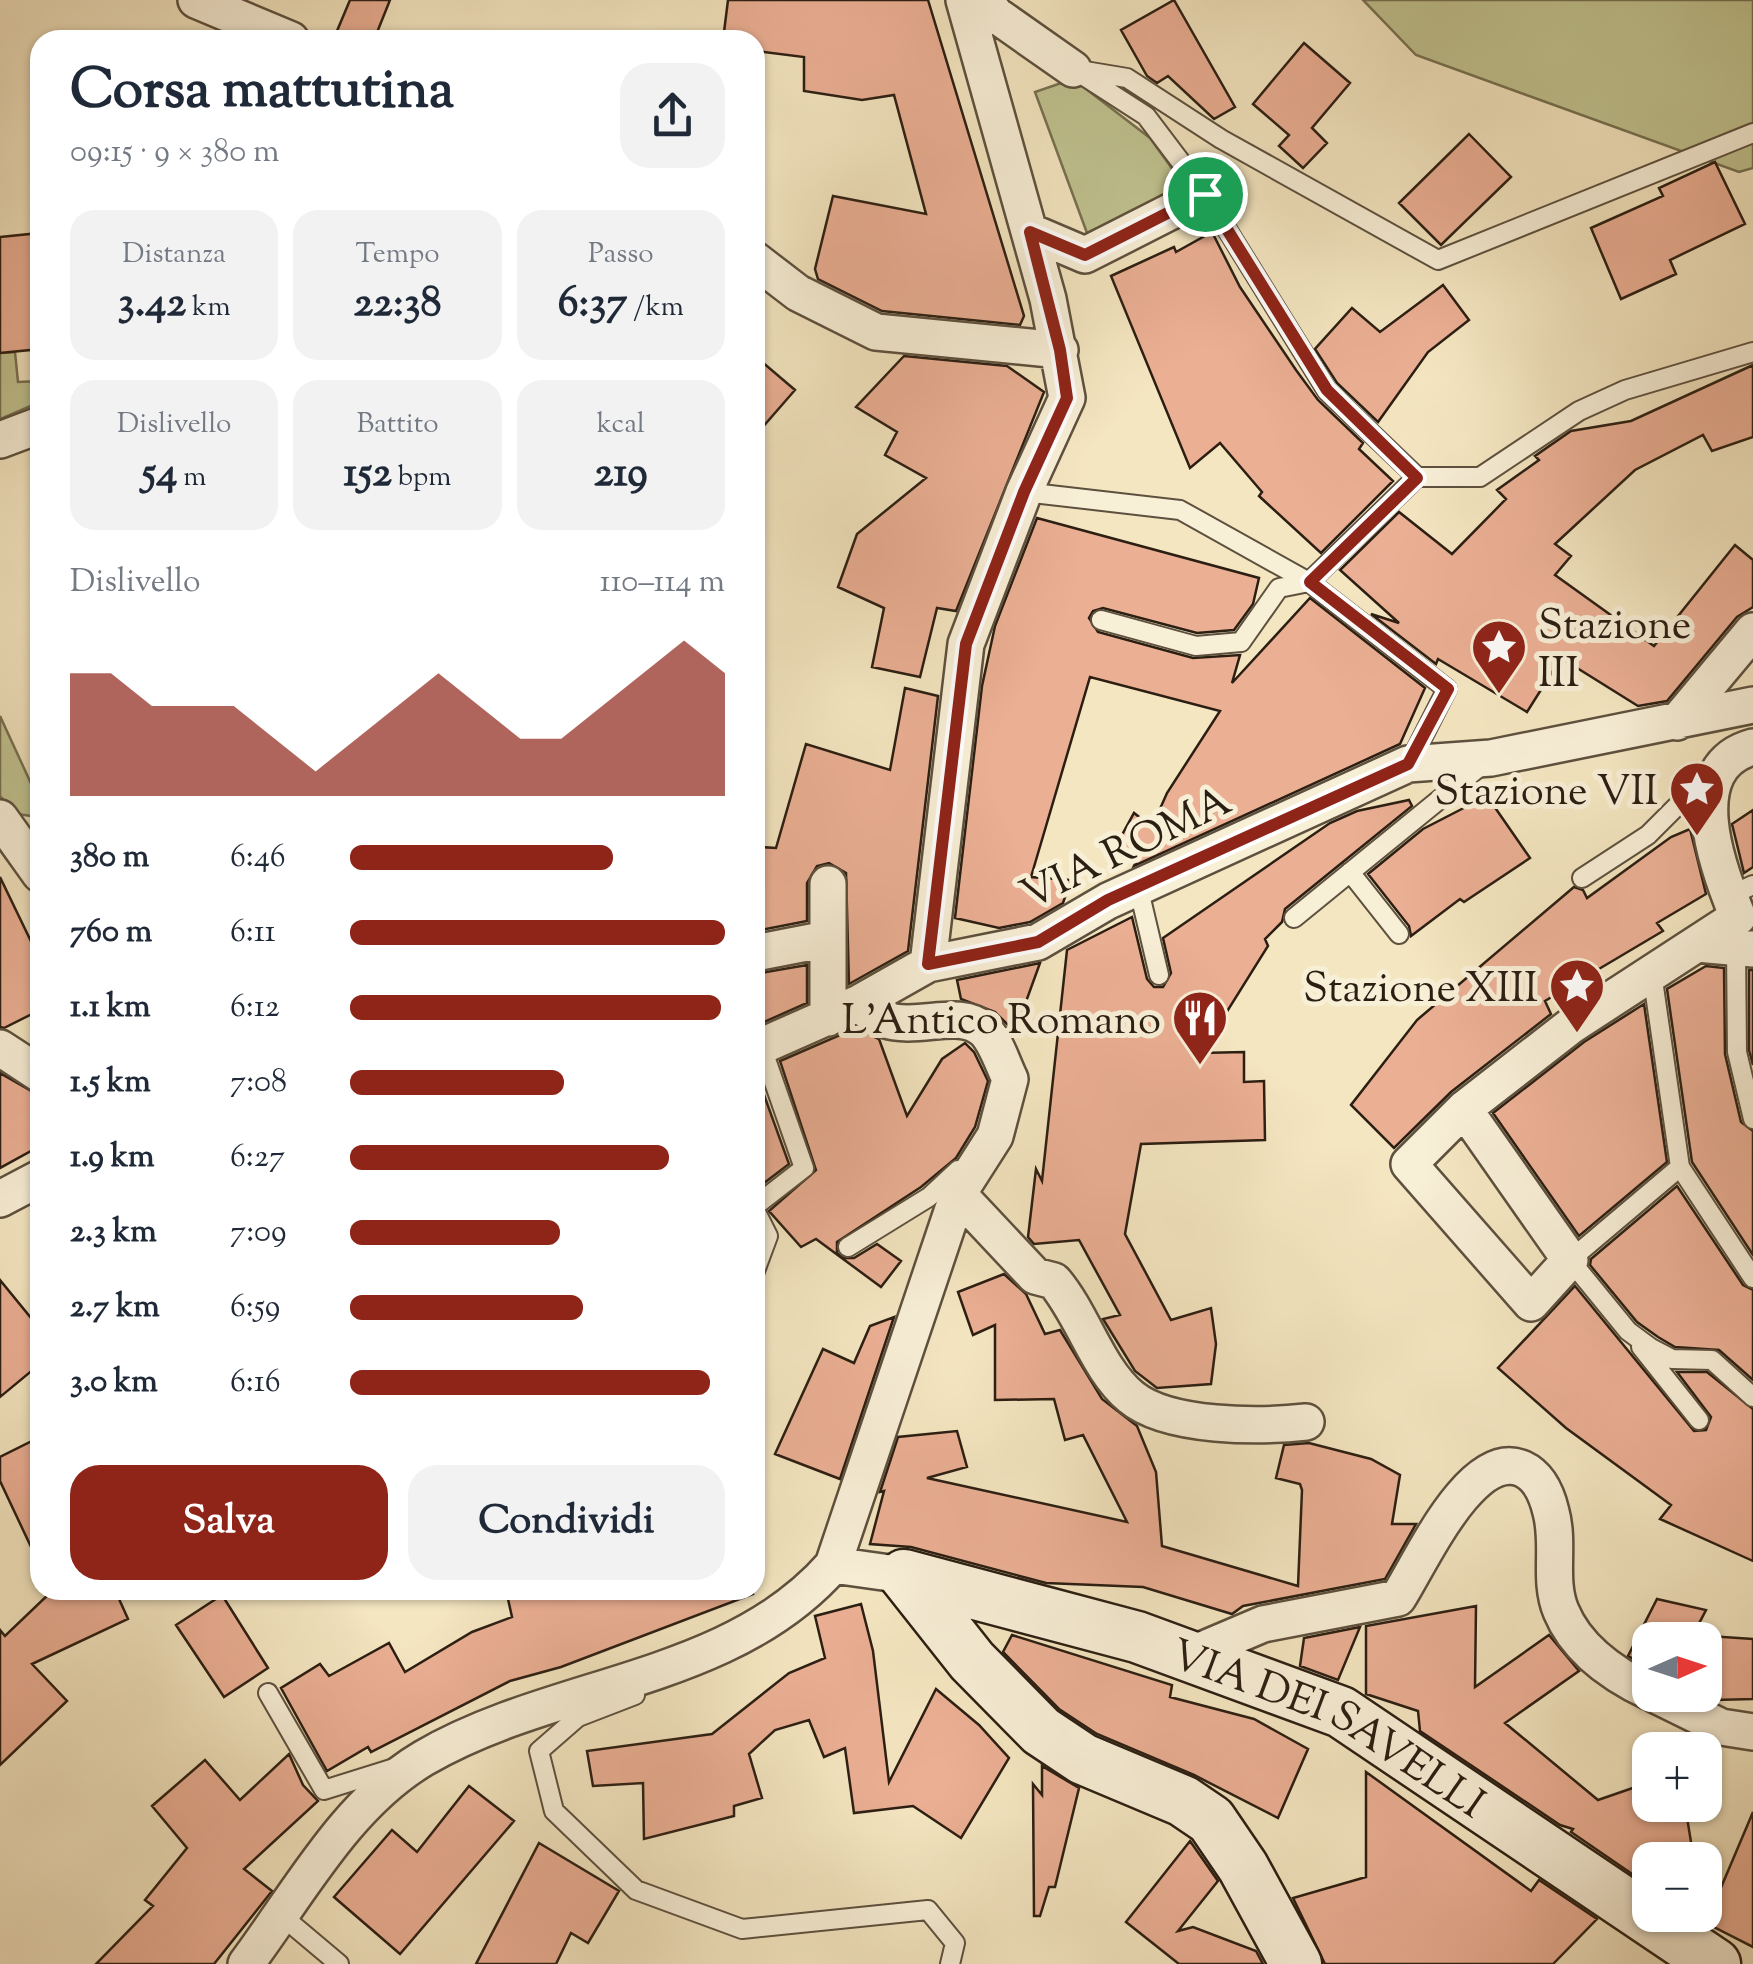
<!DOCTYPE html>
<html lang="it">
<head>
<meta charset="utf-8">
<style>
  body { margin:0; font-family:"Sorts Mill Goudy",serif; background:#f2f2f3; color:#1f2937; height:100vh; display:flex; flex-direction:column; font-size:38px; white-space:nowrap }
  * { box-sizing:border-box; margin:0 }
  p { font-size:32px; color:#747a83 }
  .icon { flex:none; width:55px; height:55px; fill:none; stroke:currentColor; stroke-width:2; stroke-linecap:round; stroke-linejoin:round }
  .map { position:relative; flex:1; overflow:hidden }
  .details { position:absolute; left:30px; top:30px; width:735px; height:1570px; display:flex; flex-direction:column; background:#fff; border-radius:30px; box-shadow:0 2px 8px #0004 }
  .details>* { flex:none }
  .needle { width:65px; rotate:87deg }
  .controls { position:absolute; left:1632px; top:1622px; display:grid; gap:20px }
  .controls a { display:grid; place-items:center; width:90px; height:90px; border-radius:20px; background:#fff; box-shadow:0 2px 8px #0004; font-size:50px }
  .pin { position:absolute; display:grid; place-items:center; width:85px; height:85px; color:#fff; margin:-42px; border:5px solid #fff; border-radius:50%; box-shadow:0 2px 10px #0007 }
  .round { display:grid; place-items:center; flex:none; width:105px; height:105px; border-radius:30px; background:#f2f2f3 }
  .headline { display:flex; align-items:center; justify-content:space-between; height:170px; padding:0 40px }
  h1 { font-size:55px; font-weight:700; line-height:75px }
  .metrics { display:grid; grid-template-columns:repeat(3,1fr); gap:15px; height:170px; padding:10px 40px }
  .metrics div { display:grid; align-content:center; border-radius:25px; background:#f2f2f3; text-align:center }
  .metrics b { font-size:42px; font-weight:700 }
  .metrics small { font-size:28px; font-weight:400 }
  .metrics p { font-size:28px }
  .chart { height:280px; padding:20px 40px }
  .chart p { display:flex; justify-content:space-between }
  .chart svg { width:100%; height:180px; margin-top:10px; fill:#8f2418; opacity:.7 }
  .primary-button { display:flex; gap:20px; margin-top:auto; padding:20px 40px }
  .primary-button a { flex:1; height:115px; border-radius:30px; background:#8f2418; color:#fff; font-size:40px; font-weight:700; line-height:115px; text-align:center }
  .primary-button a+a { background:#f2f2f3; color:#1f2937 }
  ul { padding:0 40px; list-style:none; font-size:32px }
  li { display:grid; grid-template-columns:160px 120px 1fr; align-items:center; height:75px }
  li i { height:25px; border-radius:12px; background:#8f2418 }
  .map>svg:first-child { display:block }
  .green { fill:#c0c390; stroke:#767051; stroke-width:2.5 }
  .building { fill:#ebaf94; stroke:#2b1e12; stroke-width:2.5 }
  .lines { fill:none; stroke-linecap:round; stroke-linejoin:round }
  .lane-casing { stroke:#5d503e; stroke-width:22 }
  .street-casing { stroke:#5d503e; stroke-width:40 }
  .secondary-casing { stroke:#2b1e12; stroke-width:55 }
  .lane { stroke:#f8efd7; stroke-width:18 }
  .street { stroke:#f8efd7; stroke-width:35 }
  .secondary { stroke:#f8efd7; stroke-width:50 }
  .route-casing { stroke:#fff; stroke-width:20 }
  .route { stroke:#8f2418; stroke-width:12 }
  .labels { text-anchor:middle; stroke-width:10; stroke-linejoin:round; paint-order:stroke }
  .poi-label { font-size:42px; fill:#2b1e12; stroke:#f8efd7; text-anchor:end }
  .street-label { font-size:42px; fill:#2b1e12; stroke:#f8efd7 }
</style>
</head>
<body>
<div class="map">
<svg width="1753" height="1964" viewBox="0 0 1753 1964">
  <rect width="100%" height="100%" fill="#f4e6c1"/>
  <filter id="stains"><feTurbulence type="fractalNoise" baseFrequency=".002" numOctaves="4"/><feColorMatrix values="0 0 0 0 .2 0 0 0 0 .09 0 0 0 0 .02 0 0 0 .5 -.17"/></filter>
  <radialGradient id="worn" r=".72"><stop offset=".6" stop-color="#630" stop-opacity="0"/><stop offset="1" stop-color="#630" stop-opacity=".3"/></radialGradient>
  <path class="green" d="M 1363,0 L 1753,0 L 1753,168 L 1739,172 L 1416,55 Z
    M 1073,79 L 1150,138 L 1186,188 L 1087,233 L 1035,92 Z
    M 15,352 L 18,382 L 40,381 L 40,402 L 0,419 L 0,353 Z
    M 0,716 L 40,803 L 39,817 L 17,814 L 0,796 Z"/>
  <path class="building" d="M 350,0 L 390,0 L 374,40 L 337,31 Z
    M 728,0 L 928,0 L 1024,316 L 1020,325 L 882,311 L 818,279 L 815,269 L 833,196 L 926,214 L 894,95 L 862,100 L 804,91 L 804,57 L 755,51 L 755,40 L 723,40 Z
    M 1174,0 L 1235,107 L 1214,119 L 1168,76 L 1157,83 L 1147,76 L 1121,30 Z
    M 1304,43 L 1350,83 L 1312,128 L 1327,143 L 1303,168 L 1279,146 L 1289,135 L 1253,104 Z
    M 1469,134 L 1511,177 L 1441,245 L 1399,203 Z
    M 1715,162 L 1745,224 L 1670,260 L 1676,274 L 1621,299 L 1591,228 L 1663,196 L 1659,188 Z
    M 1212,232 L 1240,287 L 1296,370 L 1318,400 L 1363,443 L 1359,449 L 1393,481 L 1321,553 L 1259,496 L 1262,492 L 1220,443 L 1190,468 L 1111,276 L 1174,247 L 1176,252 Z
    M 40,233 L 40,349 L 0,353 L 0,237 Z
    M 1443,285 L 1469,320 L 1428,352 L 1378,422 L 1337,383 L 1315,349 L 1352,308 L 1380,332 Z
    M 755,356 L 795,390 L 755,436 Z
    M 904,356 L 1007,366 L 1044,392 L 956,611 L 937,608 L 920,677 L 872,667 L 884,608 L 838,587 L 857,534 L 926,478 L 885,455 L 897,432 L 856,407 Z
    M 1753,365 L 1753,437 L 1712,451 L 1703,435 L 1635,470 L 1555,544 L 1571,556 L 1555,575 L 1654,646 L 1735,545 L 1753,560 L 1753,607 L 1737,617 L 1667,701 L 1638,706 L 1561,658 L 1527,712 L 1438,659 L 1436,664 L 1371,614 L 1399,623 L 1340,570 L 1399,512 L 1452,554 L 1506,499 L 1497,490 L 1539,460 L 1535,456 L 1571,431 L 1631,421 Z
    M 1037,518 L 1259,578 L 1253,604 L 1234,630 L 1197,633 L 1103,608 L 1093,611 L 1089,618 L 1098,632 L 1193,658 L 1240,655 L 1232,683 L 1310,598 L 1425,688 L 1400,744 L 1134,866 L 1138,858 L 1117,844 L 1134,813 L 1152,827 L 1167,793 L 1220,711 L 1090,677 L 1031,877 L 1071,880 L 1063,903 L 1030,922 L 999,928 L 955,918 L 982,686 L 995,626 Z
    M 905,688 L 938,696 L 908,951 L 849,984 L 846,873 L 829,863 L 817,866 L 807,883 L 807,921 L 755,931 L 760,847 L 776,848 L 806,744 L 890,770 Z
    M 1487,796 L 1530,858 L 1464,902 L 1460,899 L 1411,936 L 1409,926 L 1368,874 L 1423,829 Z
    M 1409,800 L 1412,806 L 1285,909 L 1282,922 L 1265,939 L 1268,946 L 1201,1053 L 1244,1052 L 1244,1082 L 1264,1081 L 1265,1140 L 1141,1144 L 1125,1234 L 1171,1320 L 1211,1308 L 1216,1344 L 1211,1384 L 1157,1388 L 1135,1371 L 1103,1319 L 1120,1315 L 1079,1240 L 1034,1244 L 1028,1237 L 1036,1169 L 1042,1181 L 1067,950 L 1132,917 L 1147,979 L 1154,987 L 1163,987 L 1171,973 L 1163,938 L 1330,823 L 1357,811 Z
    M 1753,810 L 1753,867 L 1744,873 L 1732,824 Z
    M 1690,829 L 1706,894 L 1657,923 L 1663,931 L 1545,1001 L 1551,1014 L 1451,1092 L 1394,1148 L 1351,1105 L 1417,1020 L 1574,887 L 1583,890 L 1587,898 L 1671,837 Z
    M 0,877 L 40,960 L 40,1010 L 4,1028 L 0,1027 Z
    M 1040,963 L 1015,1032 L 995,1012 L 961,999 L 957,980 Z
    M 807,965 L 807,1003 L 755,1026 L 755,974 Z
    M 1706,966 L 1724,968 L 1725,1054 L 1741,1122 L 1753,1131 L 1753,1255 L 1692,1162 L 1667,989 Z
    M 1749,970 L 1753,970 L 1753,1065 L 1749,1050 Z
    M 1644,1004 L 1667,1162 L 1579,1236 L 1493,1113 L 1584,1042 Z
    M 856,1028 L 879,1039 L 907,1116 L 942,1059 L 965,1043 L 974,1052 L 988,1081 L 975,1127 L 956,1158 L 921,1187 L 837,1242 L 837,1253 L 843,1258 L 854,1258 L 877,1244 L 901,1261 L 881,1287 L 816,1239 L 801,1247 L 769,1211 L 816,1170 L 780,1061 Z
    M 755,1070 L 789,1164 L 755,1190 Z
    M 0,1073 L 40,1096 L 40,1146 L 0,1168 Z
    M 1677,1186 L 1743,1285 L 1753,1290 L 1753,1380 L 1719,1350 L 1675,1347 L 1658,1337 L 1637,1322 L 1590,1265 L 1591,1259 Z
    M 1004,1274 L 1026,1294 L 1045,1334 L 1060,1330 L 1102,1399 L 1137,1426 L 1156,1472 L 1162,1546 L 1298,1586 L 1302,1490 L 1300,1484 L 1276,1478 L 1284,1445 L 1309,1443 L 1371,1459 L 1400,1475 L 1392,1524 L 1416,1524 L 1385,1579 L 1243,1606 L 1232,1614 L 1143,1587 L 1046,1583 L 911,1547 L 870,1544 L 884,1491 L 880,1492 L 898,1437 L 957,1431 L 967,1467 L 927,1478 L 1127,1522 L 1083,1435 L 1065,1440 L 1054,1399 L 995,1400 L 995,1325 L 973,1335 L 958,1292 Z
    M 0,1280 L 40,1329 L 40,1364 L 0,1397 Z
    M 1575,1286 L 1694,1431 L 1706,1430 L 1711,1417 L 1677,1372 L 1707,1372 L 1753,1409 L 1753,1561 L 1660,1519 L 1671,1505 L 1566,1428 L 1498,1368 Z
    M 894,1317 L 840,1479 L 775,1454 L 823,1349 L 854,1363 L 870,1326 Z
    M 40,1437 L 40,1566 L 0,1481 L 0,1457 Z
    M 53,1590 L 115,1590 L 128,1619 L 32,1664 L 67,1701 L 0,1765 L 0,1630 L 5,1636 Z
    M 506,1590 L 752,1590 L 753,1594 L 561,1667 L 510,1681 L 371,1752 L 368,1747 L 327,1771 L 281,1688 L 320,1664 L 329,1676 L 389,1643 L 405,1672 L 472,1632 L 512,1617 Z
    M 222,1595 L 268,1668 L 224,1697 L 176,1625 Z
    M 1657,1599 L 1706,1610 L 1693,1635 L 1753,1639 L 1753,1699 L 1714,1700 L 1704,1695 L 1705,1640 L 1650,1640 L 1650,1668 L 1628,1656 Z
    M 861,1604 L 873,1651 L 889,1782 L 936,1689 L 979,1725 L 1009,1758 L 961,1838 L 913,1806 L 854,1813 L 845,1748 L 824,1757 L 809,1720 L 775,1730 L 749,1754 L 762,1798 L 734,1806 L 734,1816 L 644,1839 L 643,1783 L 593,1786 L 587,1751 L 712,1734 L 789,1673 L 825,1658 L 815,1616 Z
    M 1476,1606 L 1475,1687 L 1549,1635 L 1579,1671 L 1505,1723 L 1598,1800 L 1650,1782 L 1650,1805 L 1685,1805 L 1691,1842 L 1650,1860 L 1638,1878 L 1571,1832 L 1573,1829 L 1560,1825 L 1420,1731 L 1418,1711 L 1366,1694 L 1366,1626 Z
    M 1360,1627 L 1338,1680 L 1300,1666 L 1304,1638 Z
    M 1012,1635 L 1172,1685 L 1170,1697 L 1254,1719 L 1308,1749 L 1278,1818 L 1194,1775 L 1097,1734 L 1059,1709 L 1003,1652 Z
    M 289,1754 L 303,1785 L 318,1801 L 244,1869 L 272,1891 L 214,1964 L 96,1964 L 153,1906 L 145,1900 L 187,1848 L 152,1806 L 205,1760 L 240,1800 Z
    M 1042,1766 L 1079,1788 L 1055,1887 L 1049,1887 L 1040,1916 L 1034,1916 L 1033,1784 L 1042,1795 Z
    M 1366,1772 L 1531,1891 L 1539,1880 L 1597,1919 L 1553,1964 L 1325,1964 L 1293,1898 L 1366,1877 Z
    M 469,1786 L 514,1821 L 400,1954 L 334,1897 L 392,1830 L 417,1852 Z
    M 1753,1812 L 1753,1947 L 1706,1923 Z
    M 1190,1841 L 1218,1881 L 1178,1931 L 1193,1927 L 1256,1951 L 1263,1964 L 1179,1964 L 1126,1922 Z
    M 539,1843 L 619,1891 L 588,1943 L 571,1933 L 556,1964 L 476,1964 Z"/>
  <g class="lines">
    <g class="lane-casing">
      <path id="lane" d="M 1417,477 L 1327,391 L 1205,194 L 1146,116 L 1073,69 L 1127,78 L 1221,139 L 1438,260 L 1753,133
        M 1417,477 L 1480,477 L 1579,411 L 1625,390 L 1753,352
        M 1024,492 L 1180,510 L 1309,582 L 1447,689 L 1409,764
        M 1101,620 L 1196,646 L 1241,642 L 1279,588 L 1309,582 L 1417,477
        M 1350,872 L 1399,934
        M 1582,878 L 1648,835 L 1680,803 L 1712,791
        M 1138,886 L 1159,975
        M 1729,896 L 1753,885
        M 1294,918 L 1483,764
        M 1736,948 L 1737,1052 L 1753,1119
        M 1652,973 L 1680,1167 L 1753,1278
        M 1680,1167 L 1570,1260 L 1628,1331 L 1651,1348 L 1672,1359 L 1712,1360 L 1753,1397
        M 755,1206 L 804,1168 L 762,1048
        M 755,1210 L 768,1236 L 755,1271
        M 848,1247 L 929,1197 L 958,1170
        M 1641,1347 L 1699,1420
        M 268,1693 L 324,1790 L 391,1769
        M 635,1695 L 578,1717 L 539,1751 L 554,1811 L 636,1890 L 742,1929 L 928,1910 L 955,1943 L 950,1964
        M 282,1916 L 339,1964"/>
    </g>
    <g class="street-casing">
      <path id="street" d="M 196,0 L 291,40
        M 984,0 L 996,15 L 1073,69
        M 1031,232 L 1085,255 L 1205,194
        M 755,260 L 798,293 L 876,332 L 1060,350
        M 0,440 L 40,425
        M 1677,722 L 1753,631
        M 0,818 L 40,874
        M 1697,944 L 1753,949
        M 755,953 L 827,939
        M 928,964 L 966,644 L 1024,492 L 1067,398 L 1048,299 L 964,0
        M 828,1018 L 828,884
        M 0,1048 L 40,1074
        M 755,1049 L 859,1003 L 928,964 L 1038,942 L 1108,901 L 1408,764 L 1491,758 L 1753,705
        M 1464,1109 L 1572,1025 L 1738,917 C 1718,869 1679,767 1753,747
        M 1464,1109 L 1570,1260 L 1531,1303 L 1409,1164 Z
        M 958,1194 L 1035,1276 L 1054,1281 C 1083,1315 1097,1369 1131,1397 C 1168,1428 1261,1427 1306,1422
        M 0,1199 L 40,1178
        M 833,1565 L 904,1575
        M 1190,1655 L 1263,1624 L 1398,1598 C 1420,1564 1472,1446 1523,1469 C 1540,1477 1547,1495 1551,1512 C 1560,1545 1548,1580 1561,1611 C 1577,1650 1614,1675 1650,1692
        M 1656,1695 L 1721,1727 L 1753,1732
        M 246,1964 C 299,1893 346,1804 424,1758 C 554,1682 730,1683 833,1565 L 958,1194 L 995,1136 L 1010,1079 C 1003,1065 996,1041 984,1030 C 952,1002 900,1046 859,1003"/>
    </g>
    <g class="secondary-casing">
      <g id="secondary">
        <path id="s1" d="M 1296,1964 L 1243,1867 L 1211,1820 L 1183,1801 L 1083,1759 L 1041,1731 L 972,1661 L 904,1575 L 1137,1637 L 1341,1712 L 1715,1964"/>
      </g>
    </g>
    <use href="#lane" class="lane"/>
    <use href="#street" class="street"/>
    <use href="#secondary" class="secondary"/>
  </g>
  <g class="lines">
    <g class="route-casing">
      <path id="route" d="M 1205,194 L 1327,390 L 1417,478 L 1310,582 L 1448,689 L 1408,764 L 1108,900 L 1038,942 L 928,964 L 966,644 L 1024,492 L 1067,398 L 1060,350 L 1030,232 L 1085,255 Z"/>
    </g>
    <use href="#route" class="route"/>
  </g>
  <defs>
    <g id="sight-pin" transform="scale(2.875)"><path d="M0 17L-7.5 6A9.5 9.5 0 1 1 7.5 6Z" fill="#8f2418" stroke="#f8efd7"/><path d="M0-6L1.8-2.2L6-1.7L2.9 1.2L3.7 5.4L0 3.3L-3.7 5.4L-2.9 1.2L-6-1.7L-1.8-2.2Z" fill="#fff"/></g>
    <g id="restaurant-pin" transform="scale(2.875)"><path d="M0 17L-7.5 6A9.5 9.5 0 1 1 7.5 6Z" fill="#8f2418" stroke="#f8efd7"/><path d="M-5-6h1v4h1v-4h1v4h1v-4h1v5L-1.5 .5V6h-2V.5L-5-1ZM5-6V6H3V1.5H1.5Q1.5-4 5-6Z" fill="#fff"/></g>
  </defs>
  <g fill-rule="evenodd">
    <use href="#sight-pin" x="1499" y="647"/>
    <use href="#sight-pin" x="1697" y="789"/>
    <use href="#sight-pin" x="1577" y="986"/>
    <use href="#restaurant-pin" x="1200" y="1018"/>
  </g>
  <g class="labels">
    <g class="poi-label">
      <text x="1538" y="638" text-anchor="start">Stazione<tspan x="1538" dy="48">III</tspan></text>
      <text x="1658" y="804">Stazione VII</text>
      <text x="1538" y="1001">Stazione XIII</text>
      <text x="1161" y="1033">L'Antico Romano</text>
    </g>
    <g class="street-label">
      <text transform="translate(1125 846) rotate(-26)" y="15">VIA ROMA</text>
      <text dy="15" stroke="none"><textPath href="#s1" startOffset="1022">VIA DEI SAVELLI</textPath></text>
    </g>
  </g>
  <rect width="100%" height="100%" filter="url(#stains)"/>
  <rect width="100%" height="100%" fill="url(#worn)"/>
</svg>
<div class="controls">
<a><svg class="needle" viewBox="-14 -14 28 28"><path d="M0-13l5 13h-10z" fill="#e53935"/><path d="M0 13l5-13h-10z" fill="#747a83"/></svg></a>
<a>+</a>
<a>−</a>
</div>
<div class="pin" style="left:1205px;top:194px;background:#1e9e55"><svg class="icon" aria-label="arrive" viewBox="0 0 24 24"><path d="M6 21V4h12l-3 4 3 4H6"/></svg></div>
<section class="details">
<div class="headline"><div><h1>Corsa mattutina</h1><p>09:15 · 9 × 380 m</p></div><a class="round"><svg class="icon" aria-label="share" viewBox="0 0 24 24"><path d="M12 15V3M7 8l5-5 5 5M5 13v7h14v-7"/></svg></a></div>
<div class="metrics">
<div><p>Distanza</p><b>3.42<small> km</small></b></div>
<div><p>Tempo</p><b>22:38</b></div>
<div><p>Passo</p><b>6:37<small> /km</small></b></div>
</div>
<div class="metrics">
<div><p>Dislivello</p><b>54<small> m</small></b></div>
<div><p>Battito</p><b>152<small> bpm</small></b></div>
<div><p>kcal</p><b>219</b></div>
</div>
<div class="chart"><p><span>Dislivello</span>110–114 m</p>
<svg viewBox="0 0 160 44" preserveAspectRatio="none"><path d="M0 44V14L10 14L20 22L30 22L40 22L50 30L60 38L70 30L80 22L90 14L100 22L110 30L120 30L130 22L140 14L150 6L160 14V44z"/></svg>
</div>
<ul>
<li><b>380 m</b>6:46<i style="width:70%"></i></li>
<li><b>760 m</b>6:11<i style="width:100%"></i></li>
<li><b>1.1 km</b>6:12<i style="width:99%"></i></li>
<li><b>1.5 km</b>7:08<i style="width:57%"></i></li>
<li><b>1.9 km</b>6:27<i style="width:85%"></i></li>
<li><b>2.3 km</b>7:09<i style="width:56%"></i></li>
<li><b>2.7 km</b>6:59<i style="width:62%"></i></li>
<li><b>3.0 km</b>6:16<i style="width:96%"></i></li>
</ul>
<div class="primary-button"><a>Salva</a><a>Condividi</a></div>
</section>
</div>
</body>
</html>
